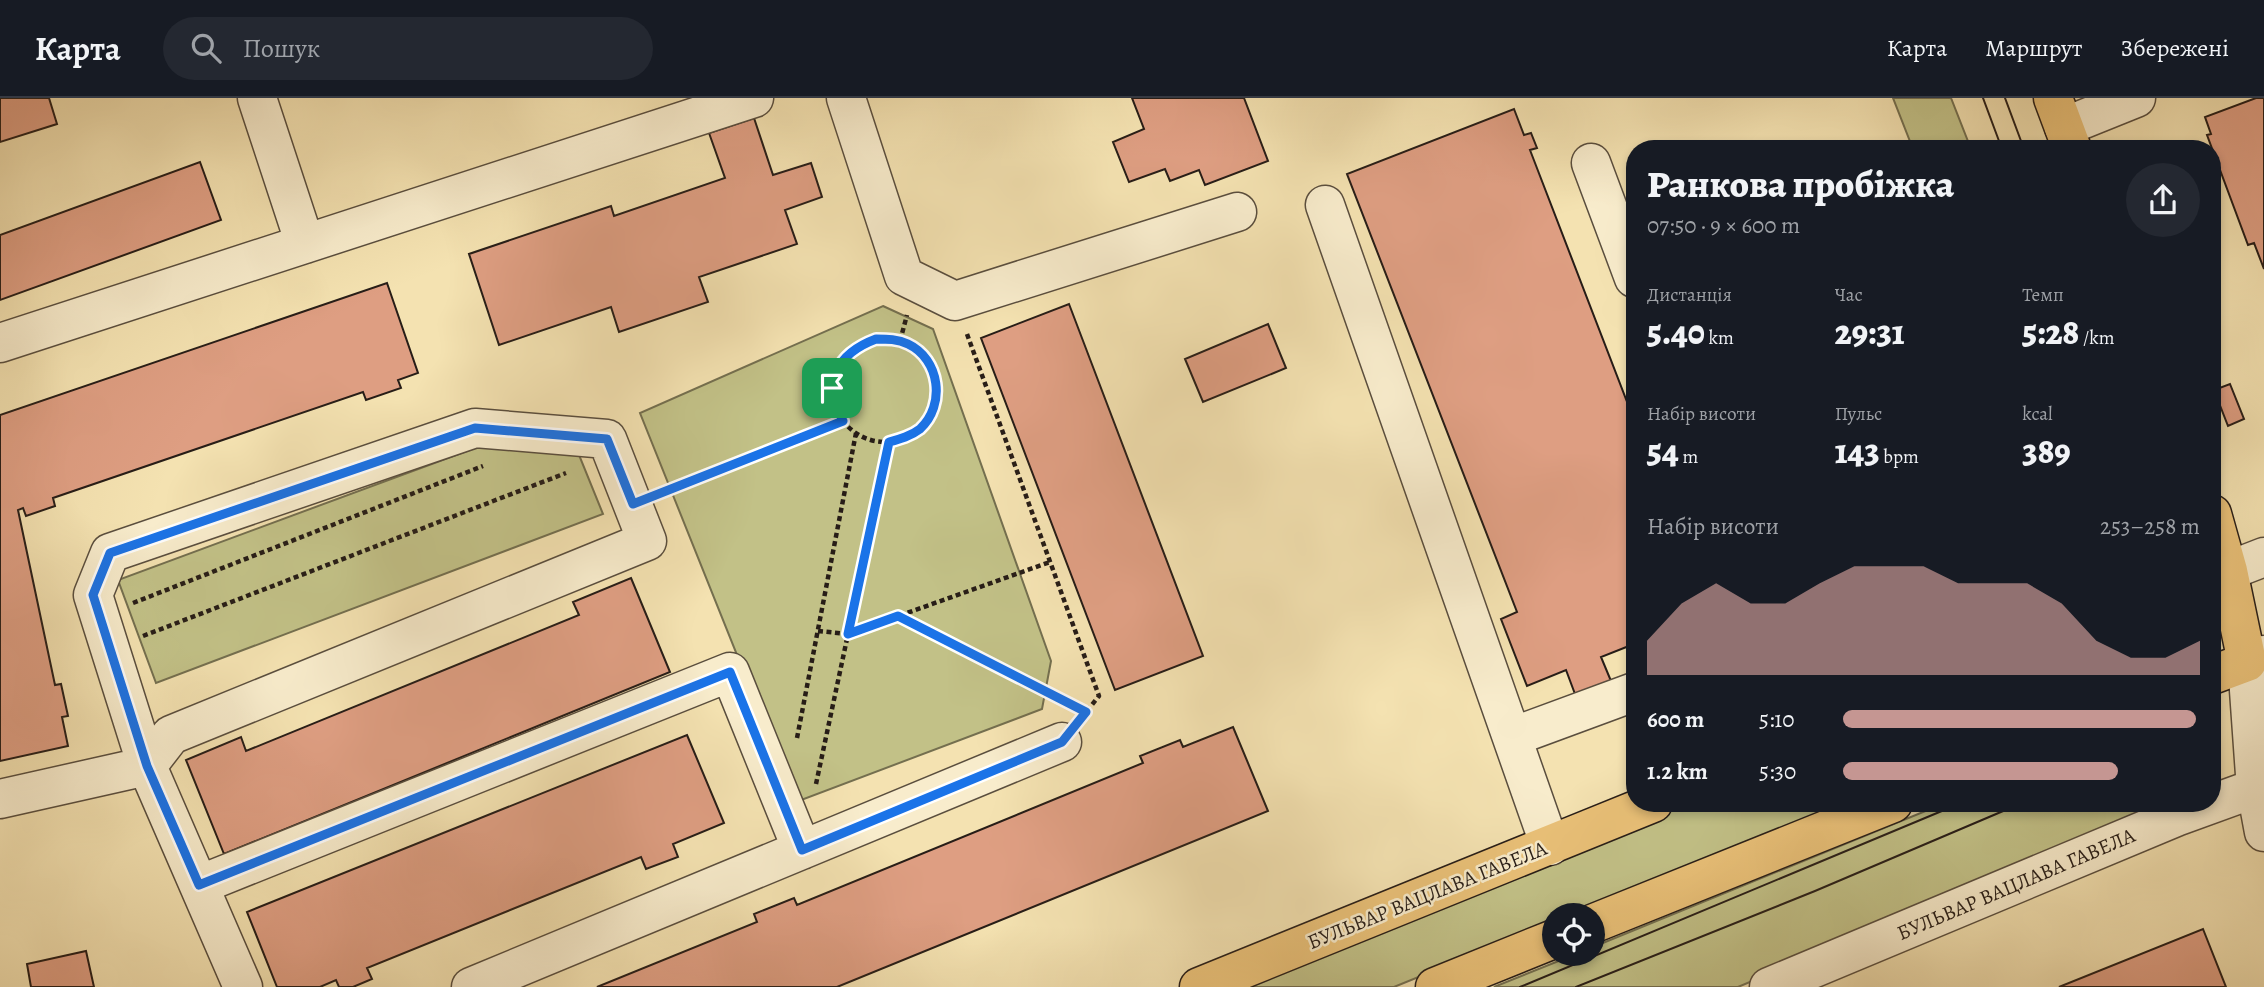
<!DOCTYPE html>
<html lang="uk">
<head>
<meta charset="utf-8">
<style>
  body { margin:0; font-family:Alegreya,serif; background:#242831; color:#f1f3f6; height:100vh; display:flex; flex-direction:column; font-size:26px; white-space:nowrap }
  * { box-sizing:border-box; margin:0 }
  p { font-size:23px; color:#9ea1a6 }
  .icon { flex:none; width:38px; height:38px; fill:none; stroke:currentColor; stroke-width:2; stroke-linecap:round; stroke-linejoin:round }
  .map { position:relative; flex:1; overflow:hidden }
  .drawer { position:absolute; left:1626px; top:42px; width:595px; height:672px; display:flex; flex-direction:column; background:#171b24; border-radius:28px; box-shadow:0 4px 10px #0003 }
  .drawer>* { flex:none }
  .fabs { position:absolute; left:1542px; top:805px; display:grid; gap:14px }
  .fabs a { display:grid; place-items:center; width:63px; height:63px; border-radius:50%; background:#171b24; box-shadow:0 4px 10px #0003; font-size:35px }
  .pin { position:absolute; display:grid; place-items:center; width:60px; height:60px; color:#fff; margin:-30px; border-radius:14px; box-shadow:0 4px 10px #0006 }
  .round { display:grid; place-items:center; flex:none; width:74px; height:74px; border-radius:37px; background:#242831 }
  .summary { display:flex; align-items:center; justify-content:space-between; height:119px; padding:0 21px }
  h1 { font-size:38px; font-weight:800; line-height:52px }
  .metrics { display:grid; grid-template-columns:repeat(3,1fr); gap:10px; height:119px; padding:7px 21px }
  .metrics div { display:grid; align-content:center }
  .metrics b { font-size:35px; font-weight:800 }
  .metrics small { font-size:19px; font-weight:400 }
  .metrics p { font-size:19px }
  .chart { height:196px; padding:14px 21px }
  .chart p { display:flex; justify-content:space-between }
  .chart svg { width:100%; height:126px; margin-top:7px; fill:#c59692; opacity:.7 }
  ul { padding:0 21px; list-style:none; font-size:23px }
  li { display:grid; grid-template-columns:112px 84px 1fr; align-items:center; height:52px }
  li i { height:18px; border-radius:9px; background:#c59692 }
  header { display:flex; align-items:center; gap:42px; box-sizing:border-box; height:98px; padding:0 35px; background:#171b24; border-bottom:2px solid #363941 }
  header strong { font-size:33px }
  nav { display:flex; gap:38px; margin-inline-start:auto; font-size:24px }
  .search { width:490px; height:63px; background:#242831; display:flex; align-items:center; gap:18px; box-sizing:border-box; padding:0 24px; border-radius:38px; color:#9ea1a6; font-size:26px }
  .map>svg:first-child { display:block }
  .green { fill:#c2c187; stroke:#746f4f; stroke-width:2 }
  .building { fill:#de9e82; stroke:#271d17; stroke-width:2 }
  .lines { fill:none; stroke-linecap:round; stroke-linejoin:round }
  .minor-casing { stroke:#5a4e3e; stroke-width:41 }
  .major-casing { stroke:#271d17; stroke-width:41 }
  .path { stroke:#271d17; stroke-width:4.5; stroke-dasharray:5 3.5; stroke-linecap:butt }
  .minor { stroke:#f8eccc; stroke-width:38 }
  .major { stroke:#eac178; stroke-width:38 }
  .tram { stroke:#271d17; stroke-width:2 }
  .route-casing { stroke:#fff; stroke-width:14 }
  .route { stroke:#1a73e8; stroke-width:9 }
  .labels { text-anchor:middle; stroke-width:5; stroke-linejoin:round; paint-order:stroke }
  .street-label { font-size:21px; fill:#271d17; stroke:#f8eccc }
</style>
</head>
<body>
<header>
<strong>Карта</strong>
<div class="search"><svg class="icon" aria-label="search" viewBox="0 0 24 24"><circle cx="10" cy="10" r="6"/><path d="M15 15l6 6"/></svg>Пошук</div>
<nav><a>Карта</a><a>Маршрут</a><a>Збережені</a></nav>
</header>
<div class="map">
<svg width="2264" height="889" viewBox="0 0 2264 889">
  <rect width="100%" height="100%" fill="#f4e2b1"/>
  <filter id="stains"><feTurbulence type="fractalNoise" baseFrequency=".00286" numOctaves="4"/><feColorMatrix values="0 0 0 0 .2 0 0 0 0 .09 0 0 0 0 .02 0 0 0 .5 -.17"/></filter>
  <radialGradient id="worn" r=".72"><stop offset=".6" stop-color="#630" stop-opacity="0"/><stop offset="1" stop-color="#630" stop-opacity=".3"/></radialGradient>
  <path class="green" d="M 1893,0 L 1951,0 L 1971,51 L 1913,51 Z
    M 883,208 L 933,231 L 1051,563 L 1042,611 L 796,704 L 640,315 Z
    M 494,343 L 575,347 L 603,416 L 156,585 L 118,482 Z
    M 1683,705 L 1846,705 L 1571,817 L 1554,817 L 1554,824 L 1394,889 L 1238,889 Z
    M 1945,705 L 2176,705 L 1738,889 L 1494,889 L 1576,856 L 1592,856 L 1593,849 Z"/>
  <path class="building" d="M 0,0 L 49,0 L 57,26 L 0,44 Z
    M 1132,0 L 1244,0 L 1268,63 L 1205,87 L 1199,72 L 1170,83 L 1165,71 L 1129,84 L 1113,44 L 1144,31 Z
    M 2256,0 L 2264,0 L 2264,171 L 2254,145 L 2248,147 L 2207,37 L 2211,36 L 2205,19 Z
    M 1514,11 L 1524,37 L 1531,35 L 1537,50 L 1530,52 L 1634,322 L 1634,546 L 1601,559 L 1611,583 L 1575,596 L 1566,572 L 1527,588 L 1501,521 L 1517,514 L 1347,76 Z
    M 754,20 L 773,77 L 811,65 L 822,99 L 785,112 L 797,146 L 699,179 L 708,204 L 619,234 L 611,209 L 499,247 L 469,156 L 611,108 L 614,118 L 725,80 L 709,35 Z
    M 200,64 L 221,122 L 0,202 L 0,137 Z
    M 387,185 L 418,275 L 398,282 L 401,290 L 366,302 L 363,294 L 53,400 L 55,408 L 26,418 L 23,410 L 18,412 L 55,587 L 61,586 L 68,618 L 62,619 L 68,648 L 0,663 L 0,317 Z
    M 1069,206 L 1203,558 L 1115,592 L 981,240 Z
    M 1268,226 L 1286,270 L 1203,304 L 1185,261 Z
    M 2230,286 L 2244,321 L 2228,328 L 2214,292 Z
    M 631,480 L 670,574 L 224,756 L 186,662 L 241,639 L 246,653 L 579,517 L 573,504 Z
    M 1233,629 L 1268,713 L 837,889 L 597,889 L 757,824 L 754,816 L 794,800 L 797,807 L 1143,665 L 1140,658 L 1180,642 L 1183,649 Z
    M 687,637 L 724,725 L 673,746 L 678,759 L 646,771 L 641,759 L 367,870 L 372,881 L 353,889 L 339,889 L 336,882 L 320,889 L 277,889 L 247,814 Z
    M 2203,831 L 2226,889 L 2059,889 Z
    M 86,853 L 94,889 L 31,889 L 27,866 Z"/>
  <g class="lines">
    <g class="minor-casing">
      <path id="minor" d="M 257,0 L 305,146
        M 846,0 L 904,178 L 955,203 L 1237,114
        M 2064,29 L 2136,0
        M 1591,65 L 1634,180
        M 1325,107 L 1550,748
        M 0,245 L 754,0
        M 2228,473 L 2264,459
        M 2264,557 L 2247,564 L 2256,691 L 2264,734
        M 1512,639 L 1634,594
        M 0,701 L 147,668 L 171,637 L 647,443 L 607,341 L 475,330 L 110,455 L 93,497 L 147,668 L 243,889
        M 199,787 L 730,574 L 802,752
        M 471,889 L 1062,644
        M 1769,889 L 2176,719 L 2264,687"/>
    </g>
    <g class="major-casing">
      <path id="major" d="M 2053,0 L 2072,51
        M 2212,416 L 2228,473 L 2247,564 L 2212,577
        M 1592,826 L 1893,705
        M 1199,889 L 1653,705
        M 1435,889 L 1554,841"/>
    </g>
    <path class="path" d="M 967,236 L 1099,598 L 1082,619
      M833 292a52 52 0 1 1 104 0a52 52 0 1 1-104 0Z
      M 900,243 L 907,217
      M 665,393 L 843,323
      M 133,505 L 483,368
      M 899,518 L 1074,609
      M 818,533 L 848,536 L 1050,464
      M 143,538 L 566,375
      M 797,640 L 856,335
      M 816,686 L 889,344"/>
    <use href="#minor" class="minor"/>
    <use href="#major" class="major"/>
    <path class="tram" d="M 1983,0 L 2002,51
      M 2005,0 L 2024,51
      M 1520,889 L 1961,705
      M 1576,889 L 1815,793 L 2022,705"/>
  </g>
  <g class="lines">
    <g class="route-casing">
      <path id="route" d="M 876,241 C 887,241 898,241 908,246 C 940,261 946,307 920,331 C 911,338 900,341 889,344 L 848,536 L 898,518 L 1086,614 L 1062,644 L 802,752 L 730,574 L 199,787 L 147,668 L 93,497 L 110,455 L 475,330 L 607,341 L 633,406 L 843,323 C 823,284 836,256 876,241 Z"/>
    </g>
    <use href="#route" class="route"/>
  </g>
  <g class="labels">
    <g class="street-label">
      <text transform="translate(2016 786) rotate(-23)" y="7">БУЛЬВАР ВАЦЛАВА ГАВЕЛА</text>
      <text transform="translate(1427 797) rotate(-22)" y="7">БУЛЬВАР ВАЦЛАВА ГАВЕЛА</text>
    </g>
  </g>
  <rect width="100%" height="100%" filter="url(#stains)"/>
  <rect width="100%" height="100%" fill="url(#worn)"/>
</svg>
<div class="fabs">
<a><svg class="icon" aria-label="locate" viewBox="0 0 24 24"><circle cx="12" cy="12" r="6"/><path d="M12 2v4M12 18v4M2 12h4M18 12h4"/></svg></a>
</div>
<div class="pin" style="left:832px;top:290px;background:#1e9e55"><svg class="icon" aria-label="arrive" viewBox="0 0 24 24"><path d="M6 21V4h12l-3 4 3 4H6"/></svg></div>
<section class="drawer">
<div class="summary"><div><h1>Ранкова пробіжка</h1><p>07:50 · 9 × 600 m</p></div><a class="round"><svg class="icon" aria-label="share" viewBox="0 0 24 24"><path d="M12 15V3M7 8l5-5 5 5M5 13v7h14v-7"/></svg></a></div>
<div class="metrics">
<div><p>Дистанція</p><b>5.40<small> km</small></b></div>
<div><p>Час</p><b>29:31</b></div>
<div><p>Темп</p><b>5:28<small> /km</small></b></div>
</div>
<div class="metrics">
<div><p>Набір висоти</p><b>54<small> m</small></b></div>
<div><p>Пульс</p><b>143<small> bpm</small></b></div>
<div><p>kcal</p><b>389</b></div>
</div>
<div class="chart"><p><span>Набір висоти</span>253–258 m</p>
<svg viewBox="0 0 160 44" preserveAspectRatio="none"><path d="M0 44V32L10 19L20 12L30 19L40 19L50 12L60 6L70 6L80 6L90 12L100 12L110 12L120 19L130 32L140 38L150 38L160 32V44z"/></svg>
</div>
<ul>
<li><b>600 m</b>5:10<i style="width:99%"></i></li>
<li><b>1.2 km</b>5:30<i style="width:77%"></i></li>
</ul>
</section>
</div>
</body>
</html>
